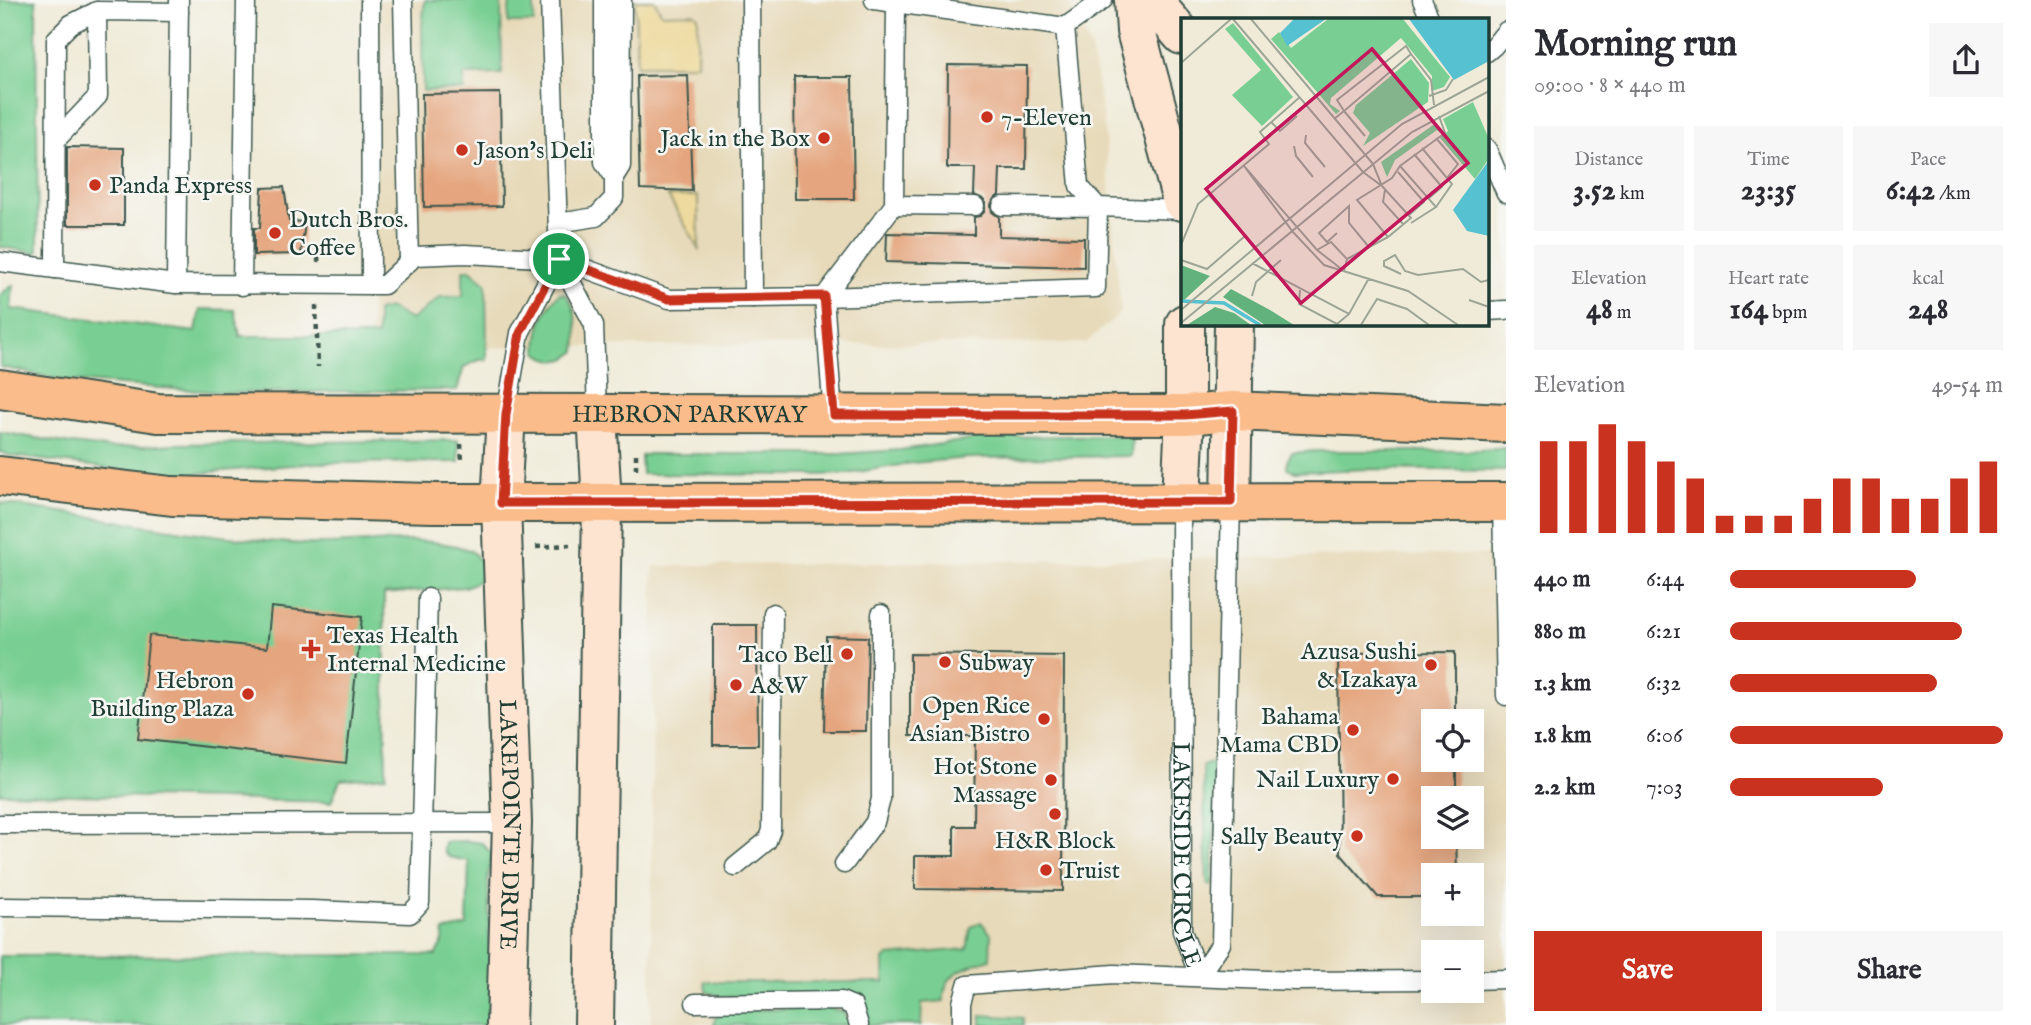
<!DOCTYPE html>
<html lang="en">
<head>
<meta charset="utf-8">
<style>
  body { margin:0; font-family:"IM FELL English",serif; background:#f7f7f7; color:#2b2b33; height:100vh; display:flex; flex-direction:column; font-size:26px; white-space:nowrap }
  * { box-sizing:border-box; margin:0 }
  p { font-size:23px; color:#7c7c81 }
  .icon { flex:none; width:38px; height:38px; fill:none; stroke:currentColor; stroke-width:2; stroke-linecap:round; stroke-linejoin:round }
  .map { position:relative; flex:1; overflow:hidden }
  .details { display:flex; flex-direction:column; background:#fff; width:525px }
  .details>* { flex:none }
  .fabs { position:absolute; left:1421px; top:709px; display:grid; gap:14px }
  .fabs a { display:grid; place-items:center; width:63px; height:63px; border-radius:0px; background:#fff; box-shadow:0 7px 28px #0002; font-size:35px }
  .pin { position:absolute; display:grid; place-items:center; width:60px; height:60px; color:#fff; margin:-30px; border:4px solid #fff; border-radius:50%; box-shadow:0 2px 7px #0007 }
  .round { display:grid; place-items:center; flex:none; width:74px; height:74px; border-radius:0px; background:#f7f7f7 }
  .summary { display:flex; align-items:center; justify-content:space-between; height:119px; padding:0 28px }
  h1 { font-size:38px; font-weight:800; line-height:52px }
  .stats { display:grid; grid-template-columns:repeat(3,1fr); gap:10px; height:119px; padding:7px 28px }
  .stats div { display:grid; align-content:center; border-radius:0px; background:#f7f7f7; text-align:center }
  .stats b { font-size:30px; font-weight:800 }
  .stats small { font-size:19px; font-weight:400 }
  .stats p { font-size:19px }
  .chart { height:196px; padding:14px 28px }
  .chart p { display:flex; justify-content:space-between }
  .chart svg { width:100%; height:126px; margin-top:7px; stroke:#c8321e; stroke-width:6 }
  .button { display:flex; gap:14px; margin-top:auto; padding:14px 28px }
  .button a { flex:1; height:80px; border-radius:0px; background:#c8321e; color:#fff; font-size:28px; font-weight:800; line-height:80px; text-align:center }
  .button a+a { background:#f7f7f7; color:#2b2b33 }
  ul { padding:0 28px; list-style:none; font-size:23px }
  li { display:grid; grid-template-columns:112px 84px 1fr; align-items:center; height:52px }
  li i { height:18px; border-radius:9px; background:#c8321e }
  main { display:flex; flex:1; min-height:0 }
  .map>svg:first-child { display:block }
  .built { fill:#e7daba; fill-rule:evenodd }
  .green { fill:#79cf93; stroke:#4c8664; stroke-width:2 }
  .sand { fill:#eeda9e; stroke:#868c69; stroke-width:2 }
  .building { fill:#e5a67f }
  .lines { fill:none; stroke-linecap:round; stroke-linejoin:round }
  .lane-casing { stroke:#3e574d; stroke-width:21 }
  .secondary-casing { stroke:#3e574d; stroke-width:42 }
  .primary-casing { stroke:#3e574d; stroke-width:42 }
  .path { stroke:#3e574d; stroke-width:4.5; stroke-dasharray:5 5; stroke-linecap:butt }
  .lane { stroke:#fff; stroke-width:18 }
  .secondary { stroke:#fde4d0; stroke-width:38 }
  .primary { stroke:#f9bc8a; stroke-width:38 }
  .route-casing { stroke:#fff; stroke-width:14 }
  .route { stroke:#c8321e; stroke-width:9 }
  .poi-dot { fill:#c8321e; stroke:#f6f6f2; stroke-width:2.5 }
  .labels { text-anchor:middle; stroke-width:5; stroke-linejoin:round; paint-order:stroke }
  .poi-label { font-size:24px; fill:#1f3d34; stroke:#f6f6f2; text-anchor:end }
  .street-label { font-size:24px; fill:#1f3d34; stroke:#f6f6f2 }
  .inset-river { fill:none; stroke:#56c1d0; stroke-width:3.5 }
  .inset-road { fill:none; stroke:#9ca596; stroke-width:2 }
  .view { fill:#c2185b; fill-opacity:0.15; stroke:#c2185b; stroke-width:3.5 }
  .inset-edge { fill:none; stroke:#1f3d34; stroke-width:3.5 }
</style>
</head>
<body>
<main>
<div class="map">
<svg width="1506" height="1025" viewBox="0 0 1506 1025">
  <rect width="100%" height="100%" fill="#f6f6f2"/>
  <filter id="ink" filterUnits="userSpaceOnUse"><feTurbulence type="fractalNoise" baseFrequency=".0143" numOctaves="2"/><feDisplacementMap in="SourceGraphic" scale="14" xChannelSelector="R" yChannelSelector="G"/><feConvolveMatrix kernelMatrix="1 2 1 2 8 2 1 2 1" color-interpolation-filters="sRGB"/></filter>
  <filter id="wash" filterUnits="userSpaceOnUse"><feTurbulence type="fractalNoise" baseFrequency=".00686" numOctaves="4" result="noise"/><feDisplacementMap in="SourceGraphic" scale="28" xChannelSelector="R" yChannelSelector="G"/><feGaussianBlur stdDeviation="1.57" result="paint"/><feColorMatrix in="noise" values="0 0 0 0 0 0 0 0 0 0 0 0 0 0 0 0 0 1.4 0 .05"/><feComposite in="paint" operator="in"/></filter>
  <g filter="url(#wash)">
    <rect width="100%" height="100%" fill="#f0ebd8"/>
    <path class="built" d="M 370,0 L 1067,0 L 1091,47 L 1103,116 L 1121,312 L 1086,343 L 371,348 Z
      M 1506,554 L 1506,1025 L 651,1025 L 653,566 ZM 1433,721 L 1472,721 L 1472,760 L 1433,760 ZM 1433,798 L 1472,798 L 1472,836 L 1433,836 ZM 1433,875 L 1472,875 L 1472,914 L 1433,914 ZM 1433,952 L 1472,952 L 1472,990 L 1433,990 Z"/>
    <path class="green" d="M 0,0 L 36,0 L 38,253 L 0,247 Z
      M 425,0 L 501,0 L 502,74 L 464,75 L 464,90 L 423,91 L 422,25 Z
      M 510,0 L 534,0 L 534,23 L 508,23 Z
      M 463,270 L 470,270 L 486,283 L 487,360 L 479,360 L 464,367 L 457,390 L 229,393 L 69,381 L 0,367 L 0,295 L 13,285 L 11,309 L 196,332 L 200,309 L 235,310 L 240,336 L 377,336 L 377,311 L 390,308 L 411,320 L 440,297 L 463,296 Z
      M 564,293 C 578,305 578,334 576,351 C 564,364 550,362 537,352 C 537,330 543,310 559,294 Z
      M 0,432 L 71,444 L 110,448 L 175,444 L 458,440 L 459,462 L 316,463 L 177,475 L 154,474 L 12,456 L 0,452 Z
      M 1132,435 L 1131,456 L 968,458 L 912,463 L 846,474 L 809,475 L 642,474 L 641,456 L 649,454 L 838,454 L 900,450 L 990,437 Z
      M 1506,448 L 1506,471 L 1368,469 L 1295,472 L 1287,468 L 1287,461 L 1292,453 L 1316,451 L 1467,451 Z
      M 0,503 C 102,517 204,538 306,544 C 356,546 419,533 466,549 C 479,553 482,566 486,578 L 465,587 L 384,594 L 386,776 L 340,780 L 331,802 L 0,793 Z
      M 1210,763 L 1215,765 L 1217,772 L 1212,885 L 1210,886 L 1207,884 L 1203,778 L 1203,766 Z
      M 466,841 L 482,843 L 492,854 L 488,878 L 492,1025 L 0,1025 L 0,956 L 436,955 L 443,941 L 444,931 L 467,926 L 469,861 L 449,857 L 443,850 L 444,842 Z
      M 981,922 L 991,934 L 990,959 C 967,966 942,973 944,1001 L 922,1003 L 921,1025 L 867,1025 L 867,1014 L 851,996 L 722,996 L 706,992 L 705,982 L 884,982 L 884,960 L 888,956 L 967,949 L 971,927 Z
      M 829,1008 L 843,1012 L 850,1025 L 714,1025 L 715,1018 L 725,1011 Z
      M 981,1015 L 1023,1018 L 1023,1025 L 981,1025 Z"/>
    <path class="sand" d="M 635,0 L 654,0 L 662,14 L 694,13 L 698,16 L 697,63 L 692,65 L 637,65 Z
      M 668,196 L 698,196 L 699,249 Z"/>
    <g id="blocks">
      <path class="building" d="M 948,65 L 1027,66 L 1026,169 L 1000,169 L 999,195 L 993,200 L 991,205 L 992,212 L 999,217 L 999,236 L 1084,238 L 1084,267 L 886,262 L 887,233 L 974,235 L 974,217 L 980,216 L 985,211 L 985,200 L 974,195 L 975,168 L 947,168 Z
        M 688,75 L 692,191 L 640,189 L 637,76 Z
        M 794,77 L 852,77 L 854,199 L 795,199 Z
        M 500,93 L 502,206 L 424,207 L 422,94 Z
        M 67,147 L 124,148 L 124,225 L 67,225 Z
        M 284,187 L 289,221 L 305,222 L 301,254 L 254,255 L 254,228 L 260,228 L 262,188 Z
        M 271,607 L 362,617 L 346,763 L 138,739 L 149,635 L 267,648 Z
        M 713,625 L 757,625 L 758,745 L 713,745 Z
        M 826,636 L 868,637 L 866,731 L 824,731 Z
        M 1455,652 L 1455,721 L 1433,721 L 1433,760 L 1456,760 L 1456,798 L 1433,798 L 1433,836 L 1456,836 L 1457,875 L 1433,875 L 1433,897 L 1378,897 L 1340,853 L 1338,653 Z
        M 910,654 L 1064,656 L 1063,891 L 915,889 L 915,856 L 954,856 L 954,826 L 974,826 L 975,736 L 910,736 Z"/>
    </g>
  </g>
  <g filter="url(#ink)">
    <use href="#blocks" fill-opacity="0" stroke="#3e574d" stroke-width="2"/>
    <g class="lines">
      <g class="lane-casing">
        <g id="lane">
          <path d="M 370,0 L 371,285"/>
          <path d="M 403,0 L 409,262"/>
          <path d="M 550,0 L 559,259"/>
          <path d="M 604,0 L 604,162 L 614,177"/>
          <path d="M 874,0 L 1065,27"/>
          <path d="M 1103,0 L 1065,27 L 1079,186 L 1098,207 L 1182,210"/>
          <path d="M 1422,0 L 1430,19"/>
          <path d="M 896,4 L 894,205 L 824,297 L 1096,288 L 1098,207 L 1002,206"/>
          <path d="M 1487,52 L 1494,46 L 1506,31"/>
          <path d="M 56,140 L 98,96 L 97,11"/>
          <path d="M 1487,149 L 1506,193"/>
          <path d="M 894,205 L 975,206"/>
          <path d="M 558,223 L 596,217 L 614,198 L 614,177 L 621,166 L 622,0"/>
          <path d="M 0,262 L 176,284 L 371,285 L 384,285 L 415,256 L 465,254 L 559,259 L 669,299 L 753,298 L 751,0"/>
          <path d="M 55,269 L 56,39 L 71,24 L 97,11 L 179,12"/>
          <path d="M 176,284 L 179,0"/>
          <path d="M 242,286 L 246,0"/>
          <path d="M 753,298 L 824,297 L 833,415"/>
          <path d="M 1487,311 L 1506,310"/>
          <path d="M 506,414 L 520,333 L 559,259 L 594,325 L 597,414"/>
          <path id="s1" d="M 1181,501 L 1182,931 L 1199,976"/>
          <path d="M 1502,502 L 1506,696"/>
          <path d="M 0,824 L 512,823"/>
          <path d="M 844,864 L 875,822 L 881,799 L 881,614"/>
          <path d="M 735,867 L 767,841 L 771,830 L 773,613"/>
          <path d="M 0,907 L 312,910 L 410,914 L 420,903 L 428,598"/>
          <path d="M 1199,976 L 1221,944 L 1231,502"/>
          <path d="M 1472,980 L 1506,979"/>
          <path d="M 695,1003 L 841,1001 L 853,1006 L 859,1025"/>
          <path d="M 962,1025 L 962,1003 L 967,985 L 1114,974 L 1296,981 L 1433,980"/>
        </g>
      </g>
      <g class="secondary-casing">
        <g id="secondary">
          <path d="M 1134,0 L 1136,31 L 1182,201"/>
          <path d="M 1152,0 L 1182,35"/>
          <path id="s2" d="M 506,414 L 501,503 L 512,823 L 506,1025"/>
          <path d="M 1181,501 L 1185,415 L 1185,324"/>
          <path d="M 1231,502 L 1234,324"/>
          <path d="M 594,1025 L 602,503 L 597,414"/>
        </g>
      </g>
      <g class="primary-casing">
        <g id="primary">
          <path id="s3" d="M 0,389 L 158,413 L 1185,415 L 1233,411 L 1506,423"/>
          <path d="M 0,476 L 172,496 L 432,503 L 1506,502"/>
        </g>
      </g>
      <path class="path" d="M 318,262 L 319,245
        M 316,305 L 318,367
        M 461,444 L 462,462
        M 636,454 L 636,470
        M 536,547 L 570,545"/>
      <use href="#lane" class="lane"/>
      <use href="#secondary" class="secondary"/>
      <use href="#primary" class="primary"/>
    </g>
  </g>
  <g class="lines" filter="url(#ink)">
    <g class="route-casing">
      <path id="route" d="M 559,259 L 669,299 L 824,296 L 834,415 L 1185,415 L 1233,411 L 1231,502 L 501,503 L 506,414 L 520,333 Z"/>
    </g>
    <use href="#route" class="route"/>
  </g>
  <g class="poi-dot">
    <circle cx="987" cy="117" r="7"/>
    <circle cx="824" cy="138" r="7"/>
    <circle cx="462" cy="150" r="7"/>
    <circle cx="95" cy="185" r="7"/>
    <circle cx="275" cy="233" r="7"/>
    <path d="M307.5 638.5h7v7h7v7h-7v7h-7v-7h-7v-7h7z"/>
    <circle cx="847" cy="654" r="7"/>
    <circle cx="945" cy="662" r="7"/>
    <circle cx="1431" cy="665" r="7"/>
    <circle cx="736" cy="685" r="7"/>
    <circle cx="248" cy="694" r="7"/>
    <circle cx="1044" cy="719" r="7"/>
    <circle cx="1353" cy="730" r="7"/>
    <circle cx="1393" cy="779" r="7"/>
    <circle cx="1051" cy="780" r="7"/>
    <circle cx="1055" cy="814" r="7"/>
    <circle cx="1357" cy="836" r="7"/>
    <circle cx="1046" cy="870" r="7"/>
  </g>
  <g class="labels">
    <g class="poi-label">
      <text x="1001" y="125" text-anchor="start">7-Eleven</text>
      <text x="810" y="146">Jack in the Box</text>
      <text x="476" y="158" text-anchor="start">Jason's Deli</text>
      <text x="109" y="193" text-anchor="start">Panda Express</text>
      <text x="289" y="227" text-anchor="start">Dutch Bros.<tspan x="289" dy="28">Coffee</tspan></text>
      <text x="327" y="643" text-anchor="start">Texas Health<tspan x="327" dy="28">Internal Medicine</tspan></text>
      <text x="1417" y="659">Azusa Sushi<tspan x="1417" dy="28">&amp; Izakaya</tspan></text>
      <text x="833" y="662">Taco Bell</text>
      <text x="959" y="670" text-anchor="start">Subway</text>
      <text x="234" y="688">Hebron<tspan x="234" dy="28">Building Plaza</tspan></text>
      <text x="750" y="693" text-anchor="start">A&amp;W</text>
      <text x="1030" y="713">Open Rice<tspan x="1030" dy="28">Asian Bistro</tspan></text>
      <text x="1339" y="724">Bahama<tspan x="1339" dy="28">Mama CBD</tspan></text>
      <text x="1037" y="774">Hot Stone<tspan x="1037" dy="28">Massage</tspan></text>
      <text x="1379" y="787">Nail Luxury</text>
      <text x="1343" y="844">Sally Beauty</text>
      <text x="1055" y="848" text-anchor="middle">H&amp;R Block</text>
      <text x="1060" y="878" text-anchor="start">Truist</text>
    </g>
    <g class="street-label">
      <text dy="8" stroke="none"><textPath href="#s3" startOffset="691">HEBRON PARKWAY</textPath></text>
      <text dy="8" stroke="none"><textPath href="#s2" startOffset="411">LAKEPOINTE DRIVE</textPath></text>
      <text dy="8" stroke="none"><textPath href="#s1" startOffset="354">LAKESIDE CIRCLE</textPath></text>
    </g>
  </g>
  <g transform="translate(1181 18)">
    <rect width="308" height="308" fill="#f0ebd8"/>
    <path d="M 147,1 L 222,1 L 269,59 L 263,69 L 251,73 L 251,58 L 220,20 L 150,80 L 149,86 L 159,93 L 155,96 L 90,21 L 98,14 L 110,30 ZM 52,5 L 112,79 L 81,108 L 51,77 L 80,52 L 44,11 ZM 230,41 L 248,65 L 247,84 L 182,128 L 189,115 L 172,95 L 175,87 ZM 292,84 L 308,121 L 307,142 L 294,161 L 259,120 L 267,113 L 262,101 ZM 255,105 L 259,115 L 256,112 L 214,142 L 206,159 L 200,144 Z" fill="#79cf93"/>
    <path d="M 0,247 L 29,258 L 0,285 ZM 50,271 L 89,292 L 113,307 L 84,307 L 42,279 ZM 34,289 L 53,295 L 70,307 L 6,307 Z" fill="#62b27d"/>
    <path d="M 113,1 L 145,1 L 106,28 L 99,15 ZM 228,1 L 308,1 L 308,43 L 273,62 ZM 308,123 L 308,218 L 286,213 L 272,192 L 306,145 Z" fill="#56c1d0"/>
    <path class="inset-river" d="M 0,283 L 43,285 L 79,307"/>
    <path class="inset-road" d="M 52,1 L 182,154M 70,1 L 192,146M 230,36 L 250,62 L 253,87M 0,45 L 50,1M 248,78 L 265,72 L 272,61M 153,101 L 163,93 L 156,82 L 225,28 L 230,36 L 163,93 L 184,118M 90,104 L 99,113 L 116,98M 125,117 L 124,125 L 144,149M 255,120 L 277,146 L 266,160M 113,128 L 115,138 L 132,159M 241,130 L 271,166 L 255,189M 233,136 L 261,169 L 247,181M 63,148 L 112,214 L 143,247 L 227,273 L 277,307M 63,148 L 136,232 L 163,253M 219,148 L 255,189 L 230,205M 182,154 L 201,168 L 192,146M 217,154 L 243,184 L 227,198M 201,168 L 230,200 L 207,219 L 176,182 L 211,160 L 219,148 L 264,115 L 258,98M 204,172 L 202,184 L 222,206M 28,177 L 74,229M 156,215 L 146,224 L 138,215 L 168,188 L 168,205 L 187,228M 0,227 L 17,186 L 88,126 L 79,114 L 119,79M 136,232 L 150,224 L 166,241 L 163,253M 166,241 L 207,219M 0,242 L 26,251 L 64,218M 71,245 L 168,296 L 188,260M 220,256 L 203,248 L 203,243 L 214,237 L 224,253 L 237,257 L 282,251 L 300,264 L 308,262M 119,272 L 118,286 L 156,306 L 168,296M 71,278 L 75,264 L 100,242M 288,282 L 308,289M 0,292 L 221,106 L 308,59M 0,305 L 231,114 L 308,73M 180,307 L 196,281 L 226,291 L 248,307"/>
    <path class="view" d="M 191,31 L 287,145 L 120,285 L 25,171 Z"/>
    <rect width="308" height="308" class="inset-edge"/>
  </g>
</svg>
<div class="fabs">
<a><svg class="icon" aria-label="locate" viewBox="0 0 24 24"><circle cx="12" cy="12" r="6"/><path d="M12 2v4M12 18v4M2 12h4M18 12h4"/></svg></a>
<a><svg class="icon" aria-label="layers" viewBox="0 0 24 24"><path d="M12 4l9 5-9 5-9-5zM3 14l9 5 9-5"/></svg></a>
<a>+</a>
<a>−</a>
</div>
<div class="pin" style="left:559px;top:259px;background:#1e9e55"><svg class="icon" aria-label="arrive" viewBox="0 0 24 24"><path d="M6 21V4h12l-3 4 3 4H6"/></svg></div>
</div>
<section class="details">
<div class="summary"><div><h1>Morning run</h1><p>09:00 · 8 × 440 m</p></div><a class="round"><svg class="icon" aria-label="share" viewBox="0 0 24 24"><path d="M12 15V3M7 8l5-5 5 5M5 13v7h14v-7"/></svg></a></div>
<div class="stats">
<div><p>Distance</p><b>3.52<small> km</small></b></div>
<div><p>Time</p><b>23:35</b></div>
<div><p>Pace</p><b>6:42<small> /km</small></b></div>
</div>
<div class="stats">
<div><p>Elevation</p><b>48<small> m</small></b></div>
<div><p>Heart rate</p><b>164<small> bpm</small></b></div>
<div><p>kcal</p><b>248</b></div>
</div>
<div class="chart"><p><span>Elevation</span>49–54 m</p>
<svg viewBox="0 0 160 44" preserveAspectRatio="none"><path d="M5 44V12M15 44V12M25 44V6M35 44V12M45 44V19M55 44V25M65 44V38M75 44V38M85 44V38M95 44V32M105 44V25M115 44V25M125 44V32M135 44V32M145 44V25M155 44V19"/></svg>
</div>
<ul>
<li><b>440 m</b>6:44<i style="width:68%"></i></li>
<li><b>880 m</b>6:21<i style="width:85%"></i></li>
<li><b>1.3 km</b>6:32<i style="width:76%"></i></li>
<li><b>1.8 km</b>6:06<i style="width:100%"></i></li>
<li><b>2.2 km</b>7:03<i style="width:56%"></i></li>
</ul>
<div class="button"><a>Save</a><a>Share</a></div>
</section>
</main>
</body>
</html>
